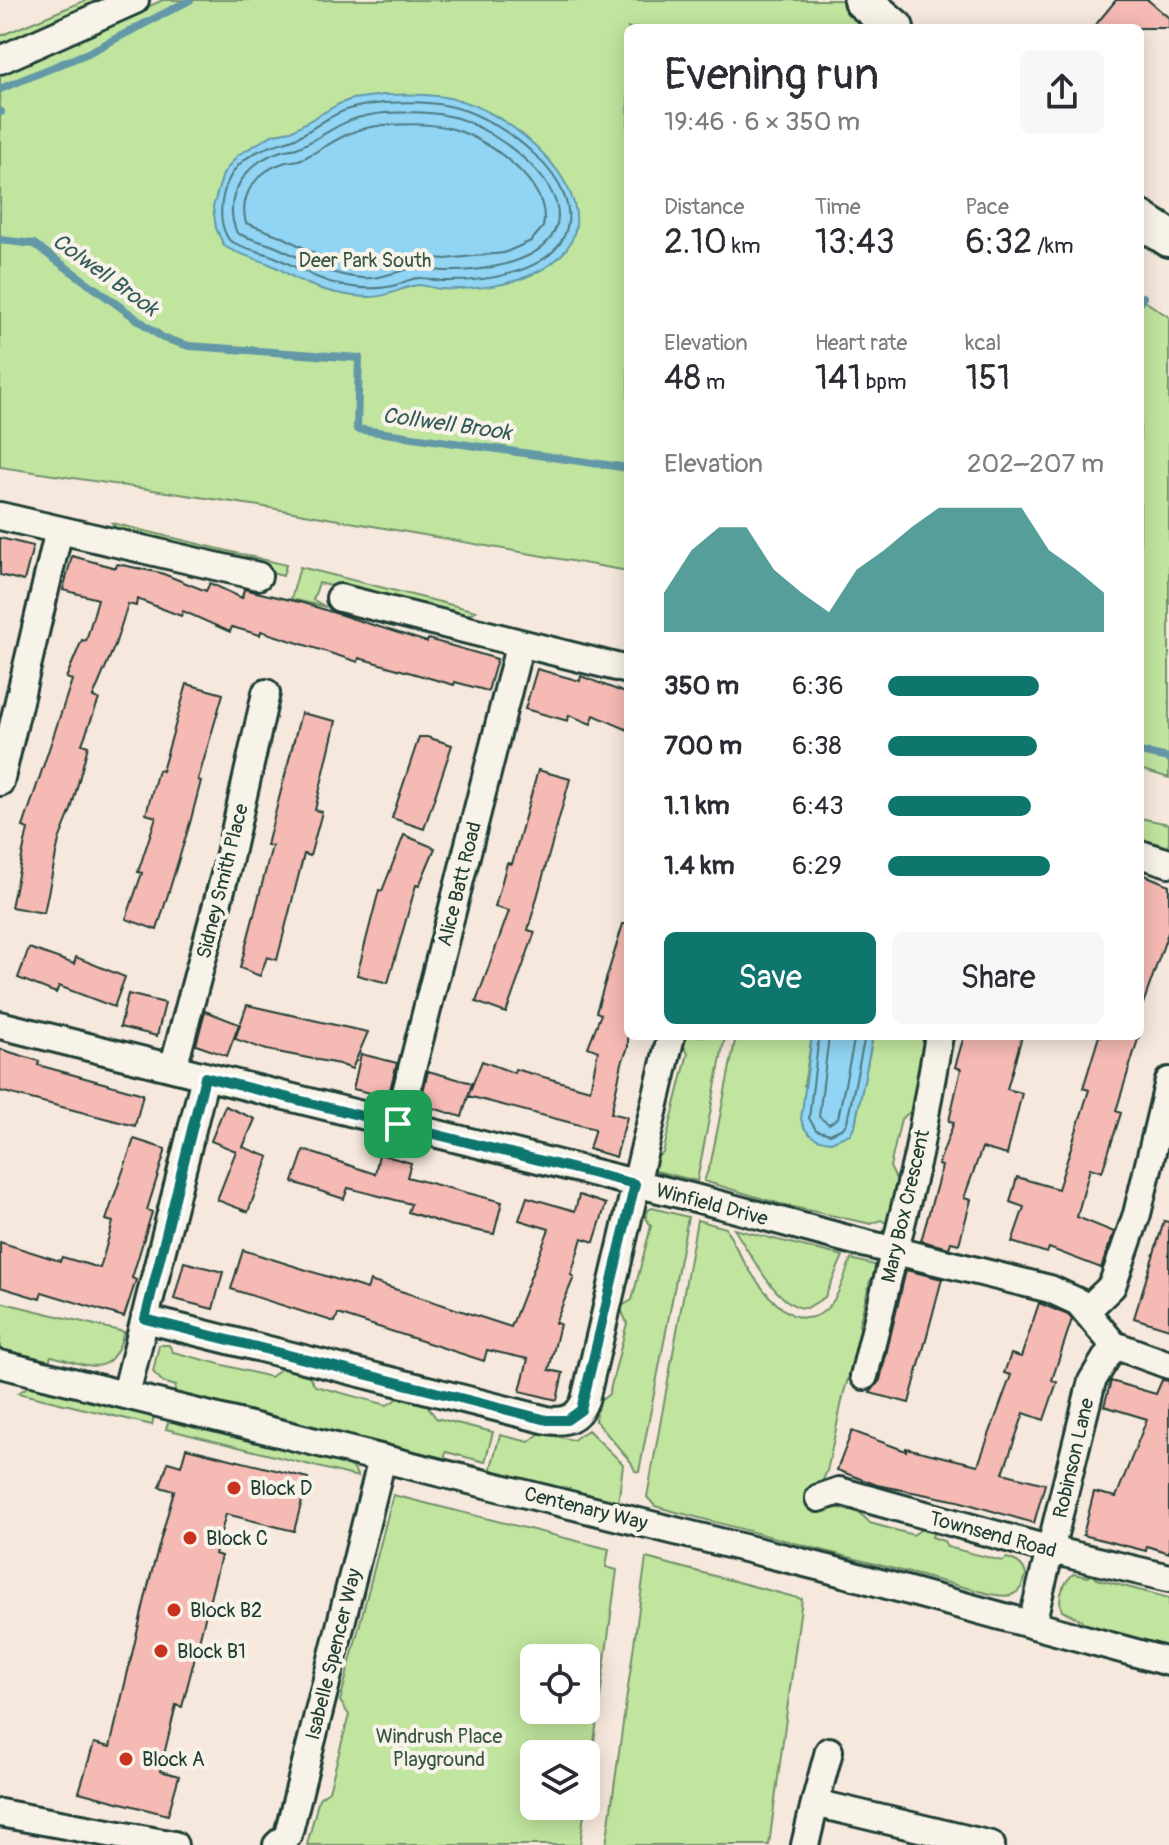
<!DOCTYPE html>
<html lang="en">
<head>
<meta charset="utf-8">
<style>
  body { margin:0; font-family:Pangolin,sans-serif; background:#f7f7f7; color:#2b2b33; height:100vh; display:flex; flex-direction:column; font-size:30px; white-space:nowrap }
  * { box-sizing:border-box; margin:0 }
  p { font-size:26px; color:#7c7c81 }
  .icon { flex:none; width:44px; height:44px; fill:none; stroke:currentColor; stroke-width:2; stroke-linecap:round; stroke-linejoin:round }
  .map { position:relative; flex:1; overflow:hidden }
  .panel { position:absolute; left:624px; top:24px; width:520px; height:1016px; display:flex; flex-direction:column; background:#fff; border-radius:12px; box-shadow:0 4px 20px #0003 }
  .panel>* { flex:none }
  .tools { position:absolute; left:520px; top:1644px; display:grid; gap:16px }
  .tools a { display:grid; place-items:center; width:80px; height:80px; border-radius:12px; background:#fff; box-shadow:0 4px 20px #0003; font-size:40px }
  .pin { position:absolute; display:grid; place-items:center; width:68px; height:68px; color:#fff; margin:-34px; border-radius:16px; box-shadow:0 4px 12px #0006 }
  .round { display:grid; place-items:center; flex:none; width:84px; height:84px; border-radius:12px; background:#f7f7f7 }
  .headline { display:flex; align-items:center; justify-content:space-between; height:136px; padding:0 40px }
  h1 { font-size:44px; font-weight:600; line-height:60px }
  .figures { display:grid; grid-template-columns:repeat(3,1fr); gap:12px; height:136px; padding:8px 40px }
  .figures div { display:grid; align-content:center }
  .figures b { font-size:34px; font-weight:600 }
  .figures small { font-size:22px; font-weight:400 }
  .figures p { font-size:22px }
  .chart { height:224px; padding:16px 40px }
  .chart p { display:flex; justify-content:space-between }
  .chart svg { width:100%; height:144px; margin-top:8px; fill:#0f766e; opacity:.7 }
  .action { display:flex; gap:16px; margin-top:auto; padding:16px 40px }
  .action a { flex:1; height:92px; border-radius:12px; background:#0f766e; color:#fff; font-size:32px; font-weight:600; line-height:92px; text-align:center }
  .action a+a { background:#f7f7f7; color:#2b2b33 }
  ul { padding:0 40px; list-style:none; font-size:26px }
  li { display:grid; grid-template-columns:128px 96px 1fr; align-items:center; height:60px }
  li i { height:20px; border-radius:10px; background:#0f766e }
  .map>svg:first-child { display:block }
  .green { fill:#c1e59f; stroke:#70916a; stroke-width:2; fill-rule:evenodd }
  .water { fill:#91d4f3; stroke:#6398a7; stroke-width:2 }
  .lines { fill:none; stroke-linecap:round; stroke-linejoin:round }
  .shore { stroke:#4d7980; stroke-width:2 }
  .stream { stroke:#6398a7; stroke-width:8 }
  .building { fill:#f5bab3; stroke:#1f3d34; stroke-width:2 }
  .street-casing { stroke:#1f3d34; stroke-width:32 }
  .secondary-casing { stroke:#1f3d34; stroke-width:42 }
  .street { stroke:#f7f3e8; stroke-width:26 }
  .secondary { stroke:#f7f3e8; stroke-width:36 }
  .route-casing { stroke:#fff; stroke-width:16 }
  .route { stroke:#0f766e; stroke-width:10 }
  .poi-dot { fill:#c8321e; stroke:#f7f3e8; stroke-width:3 }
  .labels { text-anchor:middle; stroke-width:8; stroke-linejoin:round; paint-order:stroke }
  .park-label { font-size:20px; fill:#375644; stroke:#f7f3e8 }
  .street-label { font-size:20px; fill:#1f3d34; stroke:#f7f3e8 }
  .poi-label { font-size:20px; fill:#1f3d34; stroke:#f7f3e8; text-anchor:start }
  .water-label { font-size:22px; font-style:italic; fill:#365b5a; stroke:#f7f3e8 }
</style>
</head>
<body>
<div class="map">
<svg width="1169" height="1845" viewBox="0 0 1169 1845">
  <rect width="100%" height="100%" fill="#f7e8dd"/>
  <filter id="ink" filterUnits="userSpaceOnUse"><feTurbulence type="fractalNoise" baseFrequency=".0125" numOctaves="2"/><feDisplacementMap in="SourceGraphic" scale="16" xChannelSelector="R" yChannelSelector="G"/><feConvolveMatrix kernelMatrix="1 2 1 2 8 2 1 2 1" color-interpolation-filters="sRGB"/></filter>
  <g filter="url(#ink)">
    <path class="green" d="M 86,0 L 104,0 L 0,45 L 0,36 Z
      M 163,0 L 843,0 L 869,28 L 628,28 L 628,571 L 259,506 L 0,467 L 0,72 Z
      M 1140,298 L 1169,317 L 1169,778 L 1140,769 Z
      M 112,523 L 286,565 L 283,576 L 120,534 Z
      M 300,567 L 476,611 L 461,618 L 319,583 L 313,600 L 326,607 L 291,599 Z
      M 1140,818 L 1169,824 L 1169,851 L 1140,844 Z
      M 683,1036 L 725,1036 L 697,1181 L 648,1169 L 651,1161 L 663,1153 L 688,1053 L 681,1043 Z
      M 736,1036 L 812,1036 L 804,1085 L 855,1125 L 873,1036 L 929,1036 L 918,1106 L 901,1119 L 890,1167 L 899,1185 L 888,1224 L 881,1220 L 871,1224 L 784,1205 L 704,1181 L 711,1162 Z
      M 652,1208 L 688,1217 L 639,1472 L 635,1471 L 631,1462 L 595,1420 L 598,1403 L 609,1394 L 627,1323 L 620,1307 L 632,1300 L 651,1226 L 646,1218 L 648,1210 Z
      M 697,1220 L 726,1228 C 740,1257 791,1354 831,1304 C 841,1292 845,1274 851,1259 L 882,1267 L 870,1281 L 859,1325 L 862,1333 L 844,1392 L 827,1471 L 812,1504 L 822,1512 C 839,1504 859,1509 870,1523 L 913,1535 L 922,1529 L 934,1531 L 932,1537 L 944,1541 L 947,1547 L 1002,1561 L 1007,1558 C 1017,1561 1024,1565 1026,1575 C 1021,1597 1009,1598 990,1594 L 665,1509 L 655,1506 L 647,1497 Z
      M 734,1229 L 843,1256 L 825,1297 L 807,1308 C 778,1310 749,1251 734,1229 Z
      M 0,1302 L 124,1332 C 110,1381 91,1365 51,1356 L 48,1364 L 0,1352 Z
      M 159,1345 L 169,1345 L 173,1352 L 270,1377 L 282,1368 L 309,1376 L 315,1386 L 387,1405 L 399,1398 L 427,1405 L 436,1418 L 493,1432 L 485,1462 L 446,1452 L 444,1460 L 174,1393 L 176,1386 L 163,1382 L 153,1372 Z
      M 29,1386 L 154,1416 L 152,1425 L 18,1393 Z
      M 169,1420 L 344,1463 L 354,1469 L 358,1477 L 166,1429 Z
      M 588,1430 L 623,1464 L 618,1505 L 490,1471 L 500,1435 L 529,1442 L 540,1433 L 573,1440 Z
      M 393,1495 L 609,1549 L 606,1567 L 617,1570 L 586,1802 L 586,1754 L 534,1754 L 534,1806 L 585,1806 L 580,1845 L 307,1845 L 319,1798 L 329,1791 L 349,1715 L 340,1701 ZM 586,1658 L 586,1710 L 534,1710 L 534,1658 Z
      M 646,1558 L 802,1599 L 769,1845 L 606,1845 Z
      M 1091,1571 L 1097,1579 L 1169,1598 L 1169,1650 L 1081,1627 L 1082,1620 L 1062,1611 C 1057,1597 1063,1584 1073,1574 L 1089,1577 Z"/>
    <path class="water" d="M 383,95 C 414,94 444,93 473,105 C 541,132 636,233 526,277 C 502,287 468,290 442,289 C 435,289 426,285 418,285 C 402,287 389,297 371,297 C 349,297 321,291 301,281 C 290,276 280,268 269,264 C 254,257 238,255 224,246 L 216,228 L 213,207 L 223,174 L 238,155 L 274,134 L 291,131 L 339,104 L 352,99 Z
      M 812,1036 L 873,1036 L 855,1125 L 850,1134 L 831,1142 C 816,1141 804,1134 801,1119 Z"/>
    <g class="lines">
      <path class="shore" d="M 384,103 C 409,102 433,101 457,108 C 500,119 589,182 564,236 C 547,274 480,282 444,281 C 436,281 428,278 420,278 C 412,278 404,282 396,285 C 378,290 360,289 342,285 C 317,280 298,268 275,257 C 260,251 243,249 229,240 C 214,217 222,179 243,161 C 258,148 276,145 293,139 C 306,134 319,123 331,117 C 348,107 365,105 384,103 Z
        M 385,113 C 409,112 434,111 457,118 C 493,129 577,186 554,232 C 538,265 476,272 444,271 C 434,271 424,266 414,268 C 383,274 379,283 343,275 C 317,270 300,257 276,247 C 264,242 249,239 237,233 C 221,197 246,162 281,151 C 287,149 293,150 299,147 C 335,131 341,117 385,113 Z
        M 385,125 C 408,124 431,123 453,129 C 490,140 552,184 543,227 L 531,241 L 504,253 L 445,259 L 415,256 L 371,267 L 321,257 L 283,237 L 246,223 C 238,194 258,170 286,162 C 292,161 298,161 304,158 C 337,142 345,129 385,125 Z
        M 819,1036 L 809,1118 L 816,1130 L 830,1134 L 843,1128 L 847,1122 L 865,1036
        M 829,1036 L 819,1117 L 829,1124 L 838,1118 L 855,1036"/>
      <path class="stream" d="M 0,89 L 88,53 L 190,0
        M 0,112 L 1,112
        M 0,240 L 34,244 L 163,338 L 189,346 L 359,358 L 357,429 L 628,468
        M 1140,302 L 1143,297
        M 1140,752 L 1169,758"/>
    </g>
    <path class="building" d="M 1116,0 L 1148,0 L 1169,18 L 1169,28 L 1093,28 Z
      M 0,538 L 33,546 L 24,581 L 0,575 Z
      M 72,556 L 116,568 L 117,564 L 161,573 L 206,591 L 210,583 L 242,598 L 244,589 L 256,592 L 303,603 L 427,642 L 428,639 L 497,659 L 488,691 L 455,682 L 454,685 L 359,658 L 358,662 L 261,631 L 260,635 L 232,627 L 230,632 L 183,611 L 181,616 L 137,599 L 136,606 L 128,604 L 115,645 L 93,697 L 99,699 L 82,744 L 88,746 L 71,810 L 59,840 L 44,913 L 11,907 L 28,829 L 23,827 L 72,680 L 66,678 L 82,640 L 86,641 L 98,599 L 63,590 Z
      M 537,669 L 580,681 L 581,676 L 628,694 L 628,730 L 594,715 L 591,724 L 569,715 L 568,721 L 525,709 Z
      M 187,684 L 223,694 L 198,780 L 201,781 L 190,823 L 157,930 L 126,919 L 142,873 L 138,872 L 156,817 L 146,814 L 158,770 L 162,771 Z
      M 301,713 L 336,721 L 315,810 L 322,812 L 310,856 L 304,854 L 277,960 L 267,957 L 260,976 L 240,968 L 272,846 L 267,845 Z
      M 419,737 L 427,737 L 452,745 L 424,829 L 392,818 Z
      M 538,770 L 570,779 L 528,930 L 535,932 L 506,1013 L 476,1002 L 509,911 L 495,907 L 507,863 L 512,864 Z
      M 404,835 L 435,848 L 419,886 L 416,885 L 388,983 L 357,975 L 379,890 L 382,891 Z
      M 1140,873 L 1169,885 L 1169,930 L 1143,1004 L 1140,1003 Z
      M 623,924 L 628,924 L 628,1047 L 622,1063 L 611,1113 L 627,1117 L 616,1157 L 589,1149 L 595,1129 L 468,1096 L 482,1061 L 514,1073 L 515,1069 L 590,1090 L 598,1051 L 588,1047 L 601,1014 L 596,1012 Z
      M 29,948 L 74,964 L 76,957 L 125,977 L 114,1007 L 59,986 L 56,993 L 18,978 Z
      M 128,994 L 165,1003 L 157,1036 L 120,1027 Z
      M 247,1005 L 344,1027 L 368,1032 L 352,1069 L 339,1064 L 267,1050 L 235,1039 Z
      M 205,1011 L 239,1024 L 227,1056 L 196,1045 Z
      M 964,1036 L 1022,1036 L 1007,1089 L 1022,1093 L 1007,1155 L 982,1148 L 964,1198 L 971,1200 L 959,1244 L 951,1242 L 949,1248 L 921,1241 L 942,1166 L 938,1165 L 954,1122 L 949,1121 L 961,1069 L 955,1067 Z
      M 1099,1036 L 1139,1036 L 1116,1111 L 1121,1113 L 1102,1172 L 1090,1168 L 1077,1217 L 1114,1232 L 1101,1268 L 1049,1248 L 1047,1253 L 1012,1242 L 1024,1207 L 1010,1202 L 1017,1177 L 1058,1189 L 1089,1090 L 1083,1088 Z
      M 0,1049 L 39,1061 L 38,1065 L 143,1094 L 135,1126 L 0,1091 Z
      M 361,1054 L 397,1063 L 388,1097 L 353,1089 Z
      M 428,1071 L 472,1083 L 462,1117 L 420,1104 Z
      M 225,1106 L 255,1119 L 243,1147 L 269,1157 L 248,1212 L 217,1200 L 236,1151 L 211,1141 Z
      M 134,1139 L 165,1149 L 165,1152 L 147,1210 L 152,1212 L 132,1278 L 136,1280 L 124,1317 L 42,1292 L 40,1299 L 0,1287 L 0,1242 L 60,1261 L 62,1257 L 100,1268 L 113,1222 L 106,1220 Z
      M 304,1150 L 375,1174 L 379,1154 L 411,1163 L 407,1177 L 502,1202 L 494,1234 L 449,1225 L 408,1212 L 411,1204 L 348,1188 L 344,1199 L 293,1182 Z
      M 579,1195 L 606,1204 L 594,1242 L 582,1238 L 571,1275 L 574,1277 L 555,1323 L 560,1324 L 549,1370 L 563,1373 L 557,1400 L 520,1391 L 528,1359 L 487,1350 L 484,1361 L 338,1314 L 335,1322 L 231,1289 L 243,1250 L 367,1289 L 370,1281 L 511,1327 L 549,1229 L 519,1220 L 527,1197 L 575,1211 Z
      M 1164,1221 L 1169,1222 L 1169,1329 L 1134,1318 Z
      M 184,1262 L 223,1272 L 213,1309 L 174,1299 Z
      M 906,1270 L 942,1279 L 909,1403 L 870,1393 L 880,1380 Z
      M 1039,1303 L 1068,1315 L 1072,1319 L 1052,1380 L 1057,1382 L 1044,1420 L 1024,1413 L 1003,1473 L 1045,1484 L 1034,1523 L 958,1501 L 877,1485 L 837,1470 L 852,1431 L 906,1451 L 906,1448 L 978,1465 L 1011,1375 L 1004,1373 L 1011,1354 L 1021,1357 Z
      M 1162,1380 L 1169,1381 L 1169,1553 L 1147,1546 L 1146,1551 L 1083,1535 L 1094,1492 L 1116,1497 L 1147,1419 L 1104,1406 L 1111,1381 L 1156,1394 Z
      M 186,1448 L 308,1478 L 294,1531 L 226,1514 L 215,1554 L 221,1556 L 182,1707 L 176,1705 L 160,1771 L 179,1776 L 168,1815 L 79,1792 L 94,1743 L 110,1747 L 150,1578 L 174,1491 L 160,1487 L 168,1462 L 181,1466 Z"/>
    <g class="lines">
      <g class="street-casing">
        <path id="street" d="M 0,60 L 135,0
          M 0,516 L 258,576
          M 340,598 L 628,670
          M 0,782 L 59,530
          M 1140,854 L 1169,863
          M 0,1025 L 695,1198 L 851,1240 L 1050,1289 L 1078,1302 L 1114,1345 L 1169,1365
          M 173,1068 L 227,867 L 266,693
          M 398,1124 L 520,643
          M 1087,1310 L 1112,1286 L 1137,1214 L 1169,1081
          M 145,1319 L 547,1420 C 565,1423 578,1418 585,1400 L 671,1036
          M 0,1364 L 825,1568 L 1169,1662
          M 864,1376 L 918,1155 L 939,1036
          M 126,1394 L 205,1077
          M 819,1498 L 839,1491 L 1051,1550 L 1169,1578
          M 1032,1623 L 1092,1381 L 1114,1345
          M 829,1751 L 815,1803 L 991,1845
          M 0,1813 L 174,1845
          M 277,1845 L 288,1835 L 382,1459
          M 805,1845 L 815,1803"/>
      </g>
      <g class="secondary-casing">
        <path id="secondary" d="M 862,0 L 895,28
          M 1140,219 L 1169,238"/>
      </g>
      <use href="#street" class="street"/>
      <use href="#secondary" class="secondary"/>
    </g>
  </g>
  <g class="lines" filter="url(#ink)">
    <g class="route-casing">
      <path id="route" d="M 205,1077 L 635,1184 L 581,1410 L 567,1420 L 547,1420 L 145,1319 Z"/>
    </g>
    <use href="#route" class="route"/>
  </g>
  <g class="poi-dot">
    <circle cx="234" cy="1488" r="8"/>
    <circle cx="190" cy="1538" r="8"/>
    <circle cx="174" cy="1610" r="8"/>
    <circle cx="161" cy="1651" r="8"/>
    <circle cx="126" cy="1759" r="8"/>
  </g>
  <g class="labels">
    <g class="park-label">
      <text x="365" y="267">Deer Park South</text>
      <text x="439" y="1743">Windrush Place<tspan x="439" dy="23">Playground</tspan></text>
    </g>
    <g class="street-label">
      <text transform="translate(222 881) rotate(-76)" y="7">Sidney Smith Place</text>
      <text transform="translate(459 884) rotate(-76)" y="7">Alice Batt Road</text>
      <text transform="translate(712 1204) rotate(15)" y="7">Winfield Drive</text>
      <text transform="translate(905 1206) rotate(-77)" y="7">Mary Box Crescent</text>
      <text transform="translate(1073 1458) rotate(-77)" y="7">Robinson Lane</text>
      <text transform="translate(586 1508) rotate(14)" y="7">Centenary Way</text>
      <text transform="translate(993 1534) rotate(15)" y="7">Townsend Road</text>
      <text transform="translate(333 1654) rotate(-76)" y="7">Isabelle Spencer Way</text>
    </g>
    <g class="poi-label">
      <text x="250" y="1495">Block D</text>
      <text x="206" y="1545">Block C</text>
      <text x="190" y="1617">Block B2</text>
      <text x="177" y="1658">Block B1</text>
      <text x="142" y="1766">Block A</text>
    </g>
    <g class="water-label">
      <text transform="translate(106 274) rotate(36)" y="8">Colwell Brook</text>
      <text transform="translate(447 423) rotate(8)" y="8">Collwell Brook</text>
    </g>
  </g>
</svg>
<div class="tools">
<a><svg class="icon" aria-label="locate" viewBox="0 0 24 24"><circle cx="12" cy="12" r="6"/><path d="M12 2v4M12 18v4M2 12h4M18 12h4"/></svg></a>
<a><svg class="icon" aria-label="layers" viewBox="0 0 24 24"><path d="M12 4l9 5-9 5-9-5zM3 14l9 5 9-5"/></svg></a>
</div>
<div class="pin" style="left:398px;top:1124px;background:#1e9e55"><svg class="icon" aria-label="arrive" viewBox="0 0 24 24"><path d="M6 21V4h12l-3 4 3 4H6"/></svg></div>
<section class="panel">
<div class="headline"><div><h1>Evening run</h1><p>19:46 · 6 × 350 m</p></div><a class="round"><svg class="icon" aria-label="share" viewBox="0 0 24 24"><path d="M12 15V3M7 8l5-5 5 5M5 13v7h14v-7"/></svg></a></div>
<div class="figures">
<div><p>Distance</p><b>2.10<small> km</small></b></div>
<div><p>Time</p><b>13:43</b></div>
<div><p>Pace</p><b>6:32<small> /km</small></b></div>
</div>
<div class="figures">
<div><p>Elevation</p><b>48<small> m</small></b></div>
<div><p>Heart rate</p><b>141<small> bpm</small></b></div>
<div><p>kcal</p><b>151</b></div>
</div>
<div class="chart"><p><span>Elevation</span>202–207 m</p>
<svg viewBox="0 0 160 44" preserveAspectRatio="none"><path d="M0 44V32L10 19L20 12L30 12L40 25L50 32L60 38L70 25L80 19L90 12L100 6L110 6L120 6L130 6L140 19L150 25L160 32V44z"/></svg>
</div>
<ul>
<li><b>350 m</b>6:36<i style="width:70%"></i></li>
<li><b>700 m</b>6:38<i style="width:69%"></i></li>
<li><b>1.1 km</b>6:43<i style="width:66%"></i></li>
<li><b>1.4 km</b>6:29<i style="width:75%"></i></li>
</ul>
<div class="action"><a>Save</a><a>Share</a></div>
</section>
</div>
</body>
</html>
